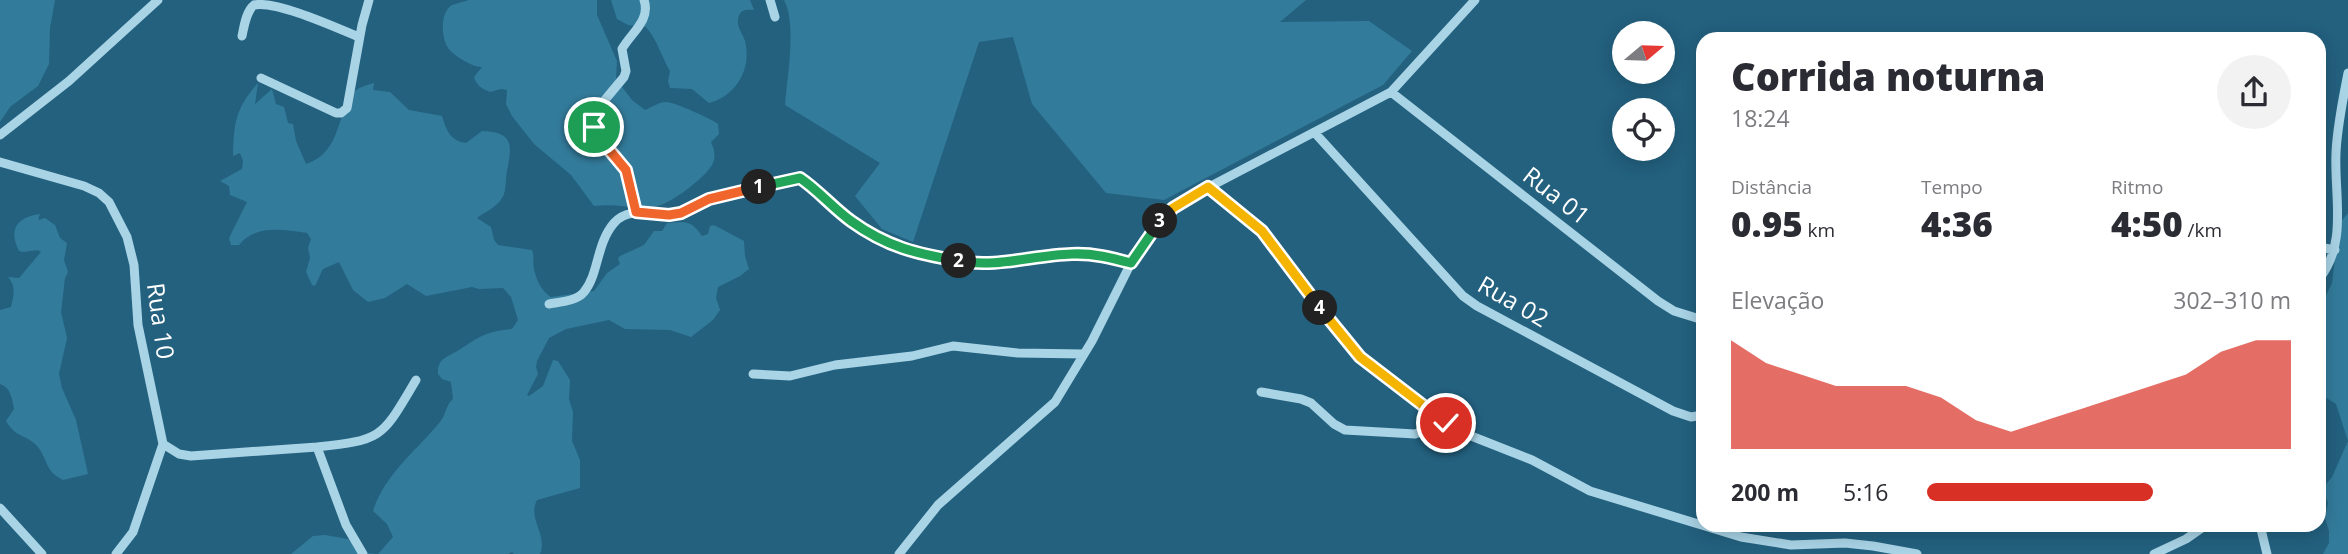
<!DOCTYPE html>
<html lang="pt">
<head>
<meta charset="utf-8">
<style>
  body { margin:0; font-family:"Open Sans",sans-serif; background:#f2f2f3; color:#2b2b33; height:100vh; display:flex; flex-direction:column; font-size:26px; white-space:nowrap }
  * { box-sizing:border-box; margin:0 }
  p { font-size:23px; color:#7c7c81 }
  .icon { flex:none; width:38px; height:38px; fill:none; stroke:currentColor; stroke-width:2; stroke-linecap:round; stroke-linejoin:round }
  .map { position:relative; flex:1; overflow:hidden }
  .sheet { position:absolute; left:1696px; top:32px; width:630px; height:500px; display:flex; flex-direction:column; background:#fff; border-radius:21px; box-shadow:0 4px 18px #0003 }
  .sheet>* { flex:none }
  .needle { width:46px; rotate:71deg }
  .controls { position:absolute; left:1612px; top:21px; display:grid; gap:14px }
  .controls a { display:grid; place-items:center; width:63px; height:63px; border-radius:50%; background:#fff; box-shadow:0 4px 18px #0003; font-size:35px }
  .pin { position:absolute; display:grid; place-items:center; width:60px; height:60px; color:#fff; margin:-30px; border:4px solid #fff; border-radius:50%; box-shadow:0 2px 7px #0007 }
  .km { position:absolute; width:35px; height:35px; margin:-18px; border-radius:50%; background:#222; color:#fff; font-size:19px; line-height:35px; text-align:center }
  .round { display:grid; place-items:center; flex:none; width:74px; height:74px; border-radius:37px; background:#f2f2f3 }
  .headline { display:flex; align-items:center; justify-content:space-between; height:119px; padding:0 35px }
  h1 { font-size:38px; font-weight:800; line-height:52px }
  .figures { display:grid; grid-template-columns:repeat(3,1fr); gap:10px; height:119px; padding:7px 35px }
  .figures div { display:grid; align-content:center }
  .figures b { font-size:35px; font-weight:800 }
  .figures small { font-size:19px; font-weight:400 }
  .figures p { font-size:19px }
  .chart { height:196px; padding:14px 35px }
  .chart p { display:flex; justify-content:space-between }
  .chart svg { width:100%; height:126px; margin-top:7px; fill:#d93025; opacity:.7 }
  ul { padding:0 35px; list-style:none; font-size:23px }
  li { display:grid; grid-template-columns:112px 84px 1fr; align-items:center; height:52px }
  li i { height:18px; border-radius:9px; background:#d93025 }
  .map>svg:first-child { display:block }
  .green { fill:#337b9b }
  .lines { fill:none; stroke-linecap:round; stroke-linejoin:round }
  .minor { stroke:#a9d4e6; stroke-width:9 }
  .split-1-casing { stroke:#fff; stroke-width:14 }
  .split-2-casing { stroke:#fff; stroke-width:14 }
  .split-3-casing { stroke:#fff; stroke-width:14 }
  .split-4-casing { stroke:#fff; stroke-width:14 }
  .split-5-casing { stroke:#fff; stroke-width:14 }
  .split-1 { stroke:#f0652b; stroke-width:9 }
  .split-2 { stroke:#22a559; stroke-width:9 }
  .split-3 { stroke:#22a559; stroke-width:9 }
  .split-4 { stroke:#f5b400; stroke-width:9 }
  .split-5 { stroke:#f5b400; stroke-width:9 }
  .labels { text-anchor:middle; stroke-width:7; stroke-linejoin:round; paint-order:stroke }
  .street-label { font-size:24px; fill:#fff; stroke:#23617f }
</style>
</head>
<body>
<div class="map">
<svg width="2348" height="554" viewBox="0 0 2348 554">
  <rect width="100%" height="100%" fill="#23617f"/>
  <path class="green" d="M 0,0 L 55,0 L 50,28 L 49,64 L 38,86 L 10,107 L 0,122 Z
    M 469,0 L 597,0 L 597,15 L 617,61 L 616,79 L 632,100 L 645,110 C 652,107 659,102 666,102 C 674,102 712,119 718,124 L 719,134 L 711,142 C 714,149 716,155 713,163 C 708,176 668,206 654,207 C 634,209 614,203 594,206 L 571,175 L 534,144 L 512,116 L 506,104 L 507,90 L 501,89 L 490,92 C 482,89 476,85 474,77 L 482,67 C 472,67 454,56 448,48 C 441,37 440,12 452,5 C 457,3 464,2 469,0 Z
    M 611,0 L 750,0 L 754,10 C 745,9 739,10 738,20 C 737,28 743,34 745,41 C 752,69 736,96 709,103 L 692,89 L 670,88 L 668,81 L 670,71 C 661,56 658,41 646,27 L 628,25 L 617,19 Z
    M 784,0 L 1306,0 L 1280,22 L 1369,21 L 1412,51 L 1383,85 L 1164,200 L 1106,193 L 1032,104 L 1013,37 L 979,42 L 913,242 L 882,229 L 855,196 L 880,163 L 785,105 C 787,77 797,24 784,0 Z
    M 258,83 L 255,104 L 272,89 L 276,104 L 284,107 L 288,123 L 293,124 L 296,141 L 306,164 C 342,152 335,116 354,92 C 359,87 367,85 374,83 L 373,90 L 390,92 L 409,110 L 442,116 C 446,129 450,141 466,143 L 482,131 C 514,132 512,145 507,171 C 505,179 507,191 502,198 C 497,207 485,212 477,218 L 491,227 L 494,240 L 498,245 L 532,250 C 535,257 532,261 534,268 C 535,278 542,292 551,297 L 594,291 L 607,273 L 620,264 L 618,259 L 620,256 L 644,245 L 654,231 L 662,231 L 667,223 C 684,222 691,219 702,236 L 708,234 L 710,226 L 714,225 L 744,241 L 745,256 L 749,269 L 740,276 L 718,287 L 716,298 L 720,310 L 713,320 L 691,337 L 670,330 L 625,329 L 609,320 L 566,329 L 549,338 L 537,361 L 536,367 L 538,374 L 527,395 L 529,396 L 543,386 L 553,360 L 558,361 L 570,380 L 569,399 L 573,412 L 572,441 L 580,460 L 580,488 L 537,500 C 527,519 548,534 540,554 L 514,554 L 512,552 L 508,554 L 378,554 L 393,537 L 387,524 L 373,511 C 384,475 416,451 440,422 C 446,415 446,404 453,399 L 451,382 L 442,379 L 438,374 C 437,358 448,357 459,350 C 479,337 486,331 512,329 L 518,320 L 511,297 L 503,288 L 479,289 L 472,287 L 426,296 L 407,284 L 385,298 L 368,302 L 353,290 L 339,262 L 323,269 L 315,286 L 312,285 L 306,272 L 310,258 L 308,248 L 311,239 L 307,233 C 283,230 256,224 239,245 L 231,245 L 229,238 L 247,202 L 230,195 L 229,186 L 220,181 L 242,169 L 243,161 L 240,153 L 233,156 C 234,123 235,109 258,83 Z
    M 2348,213 L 2348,554 L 2323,554 L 2329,543 L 2329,531 L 2325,518 L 2328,503 L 2323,488 L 2332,477 L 2348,441 L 2336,404 L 2323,396 L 2319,399 L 2319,310 L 2332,283 L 2339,224 Z
    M 40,214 L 38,220 L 45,218 L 55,225 L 60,238 L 67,243 L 64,260 L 68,272 L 65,278 L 61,312 L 67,338 L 59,374 L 62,388 L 76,420 L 88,474 L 63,480 C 43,470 49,459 36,445 C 25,434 16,438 6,421 L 14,409 C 12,398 11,388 0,384 L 0,310 L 11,307 C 14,295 16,286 8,277 L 19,278 L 41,252 L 38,250 L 23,252 L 19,251 C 8,229 17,217 40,214 Z
    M 325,535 L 348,539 L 367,553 L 377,554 L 291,554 L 313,536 Z"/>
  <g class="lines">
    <path class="minor" d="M 770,0 L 775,17
      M 242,36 C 244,27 246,11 254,5 C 276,0 337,28 359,37
      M 261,78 L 336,113 L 341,113 L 347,108 L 362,25 L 369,0
      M 1391,92 L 1658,301 L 1674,311 L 1703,320
      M 1315,133 L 1463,296 L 1477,306 L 1673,411 L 1691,417 L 1703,415
      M 0,135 L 69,81 L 158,0
      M 0,162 L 84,186 L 99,193 L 109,202 L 127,237 L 134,265 L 138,325 L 163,444 L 133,532 L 116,554
      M 1208,187 L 1262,231 L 1341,336 L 1360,357 L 1432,414 L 1461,432 L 1532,460 L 1590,491 L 1741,537 L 1791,545 L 1845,543 L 1873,546 L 1917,554
      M 636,212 C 634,198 631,181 625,169 C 615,150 587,137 594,113 L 624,77 L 626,71 L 622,49 C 631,33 651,20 644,0
      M 2319,247 L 2335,250
      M 2319,279 C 2348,243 2334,196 2336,153 C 2337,127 2343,99 2348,73
      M 549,304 C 560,302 577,301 584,292 C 599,274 596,244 614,223 C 629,206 651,216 670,215 C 686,214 696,204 710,199 C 737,189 767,185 794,178 L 804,181 L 850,221 L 875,236 L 916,254 L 969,263 L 993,263 L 1073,253 L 1102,255 L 1131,263
      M 753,374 L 790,376 L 835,365 L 912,356 L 953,346 L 1018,353 L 1084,354
      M 1261,392 L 1301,399 L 1311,403 L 1334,424 L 1345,430 L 1415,434 L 1446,423
      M 163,444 L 179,454 L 191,456 L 317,447 L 346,525 L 363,554
      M 317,447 C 384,440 382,437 416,380
      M 0,508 L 42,554
      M 2260,525 L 2267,554
      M 899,554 L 938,505 L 1055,402 L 1092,341 L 1131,263 L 1159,221 L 1190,197 L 1391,92 L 1475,0
      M 2154,554 L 2186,539 L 2206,525"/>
  </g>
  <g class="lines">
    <g class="split-1-casing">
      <path id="split-1" d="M 594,127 L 596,134 L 626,170 L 636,212 L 669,215 L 681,213 L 709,199 L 759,187"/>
    </g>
    <g class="split-2-casing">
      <path id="split-2" d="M 759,187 L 800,178 C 818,190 833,208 851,221 C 887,247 917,254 959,261"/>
    </g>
    <g class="split-3-casing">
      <path id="split-3" d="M 959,261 C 997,268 1034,255 1072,254 C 1093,253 1112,258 1131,263 L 1160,221"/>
    </g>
    <g class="split-4-casing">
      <path id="split-4" d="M 1160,221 L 1173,208 L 1208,187 L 1262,231 L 1320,308"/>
    </g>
    <g class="split-5-casing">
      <path id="split-5" d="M 1320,308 L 1360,357 L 1446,423"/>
    </g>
    <use href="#split-1" class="split-1"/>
    <use href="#split-2" class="split-2"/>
    <use href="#split-3" class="split-3"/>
    <use href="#split-4" class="split-4"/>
    <use href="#split-5" class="split-5"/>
  </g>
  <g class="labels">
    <g class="street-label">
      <text transform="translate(1556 196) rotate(38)" y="8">Rua 01</text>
      <text transform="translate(1513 302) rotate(30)" y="8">Rua 02</text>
      <text transform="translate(160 321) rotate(82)" y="8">Rua 10</text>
    </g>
  </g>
</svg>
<div class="controls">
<a><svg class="needle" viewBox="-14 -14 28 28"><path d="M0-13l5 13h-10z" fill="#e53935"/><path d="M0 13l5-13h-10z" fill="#7c7c81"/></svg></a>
<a><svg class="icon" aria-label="locate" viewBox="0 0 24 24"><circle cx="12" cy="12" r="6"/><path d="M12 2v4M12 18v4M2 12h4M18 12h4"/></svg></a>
</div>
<div class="pin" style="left:594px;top:127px;background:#1e9e55"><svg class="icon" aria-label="arrive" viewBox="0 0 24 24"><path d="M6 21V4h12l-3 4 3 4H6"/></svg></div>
<div class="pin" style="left:1446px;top:423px;background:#d93025"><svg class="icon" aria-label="check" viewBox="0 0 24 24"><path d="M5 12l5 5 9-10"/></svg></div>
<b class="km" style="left:759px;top:187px">1</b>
<b class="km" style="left:959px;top:261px">2</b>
<b class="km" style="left:1160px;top:221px">3</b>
<b class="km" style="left:1320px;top:308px">4</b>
<section class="sheet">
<div class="headline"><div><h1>Corrida noturna</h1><p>18:24</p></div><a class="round"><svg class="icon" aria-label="share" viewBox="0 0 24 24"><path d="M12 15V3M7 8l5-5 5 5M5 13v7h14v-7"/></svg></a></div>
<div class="figures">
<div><p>Distância</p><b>0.95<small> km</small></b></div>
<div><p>Tempo</p><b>4:36</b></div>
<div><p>Ritmo</p><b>4:50<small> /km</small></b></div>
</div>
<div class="chart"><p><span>Elevação</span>302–310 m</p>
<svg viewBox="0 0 160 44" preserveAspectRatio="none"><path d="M0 44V6L10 14L20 18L30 22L40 22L50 22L60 26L70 34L80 38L90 34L100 30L110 26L120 22L130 18L140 10L150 6L160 6V44z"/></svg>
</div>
<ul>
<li><b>200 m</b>5:16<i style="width:62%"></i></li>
</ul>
</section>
</div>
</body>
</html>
